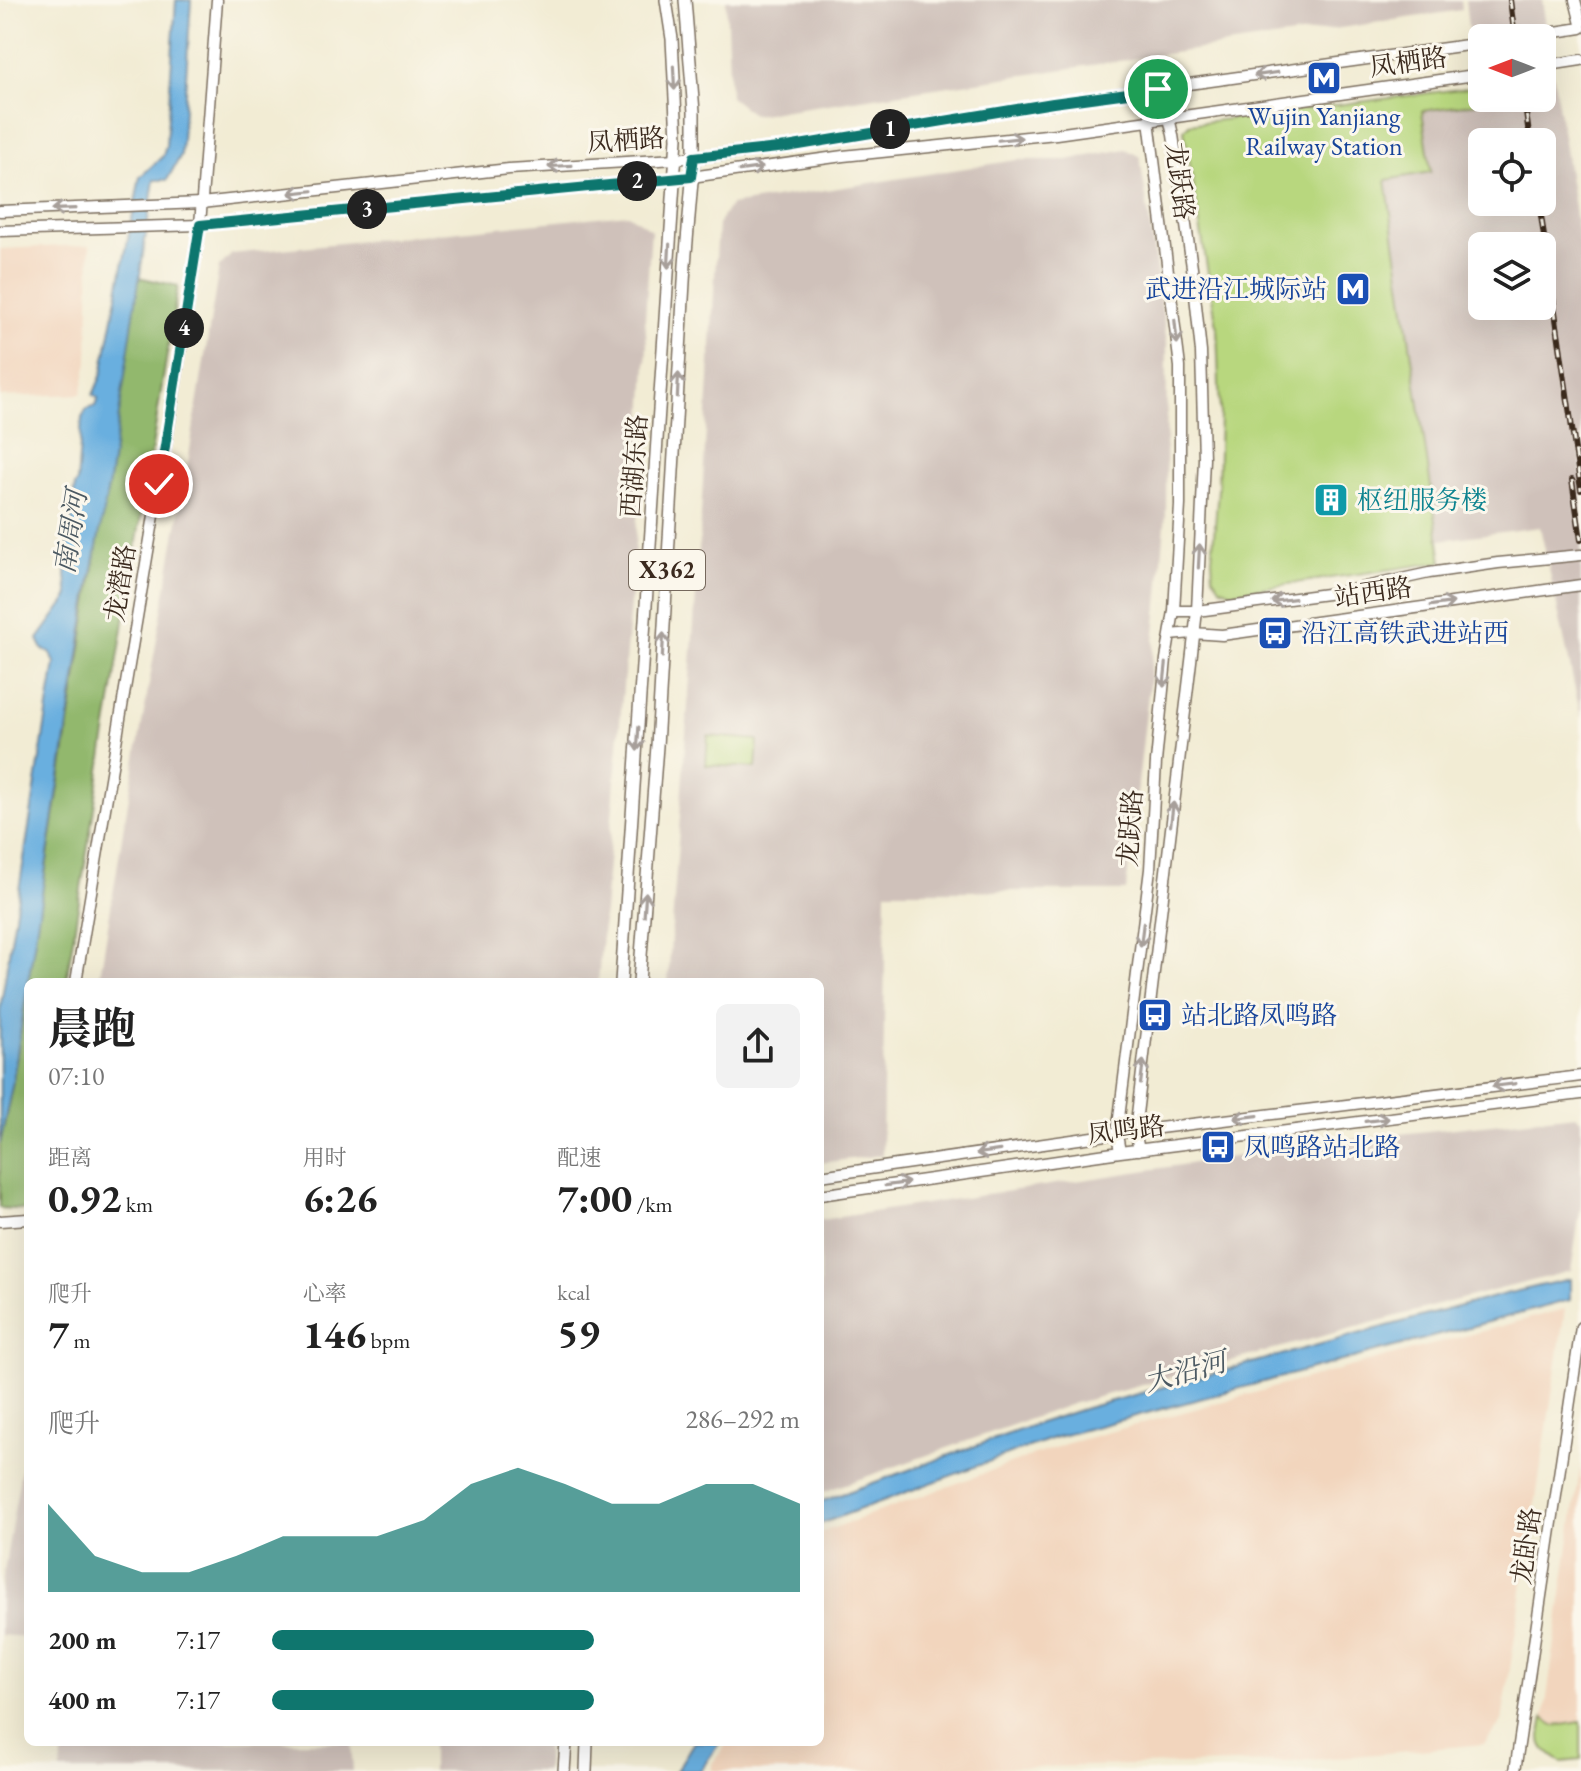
<!DOCTYPE html>
<html lang="zh">
<head>
<meta charset="utf-8">
<style>
  body { margin:0; font-family:"EB Garamond","Noto Serif SC",serif; background:#f2f2f2; color:#222; height:100vh; display:flex; flex-direction:column; font-size:30px; white-space:nowrap }
  * { box-sizing:border-box; margin:0 }
  p { font-size:26px; color:#767676 }
  .icon { flex:none; width:44px; height:44px; fill:none; stroke:currentColor; stroke-width:2; stroke-linecap:round; stroke-linejoin:round }
  .map { position:relative; flex:1; overflow:hidden }
  .sheet { position:absolute; left:24px; top:978px; width:800px; height:768px; display:flex; flex-direction:column; background:#fff; border-radius:12px; box-shadow:0 8px 32px #0002 }
  .sheet>* { flex:none }
  .needle { width:52px; rotate:270deg }
  .buttons { position:absolute; left:1468px; top:24px; display:grid; gap:16px }
  .buttons a { display:grid; place-items:center; width:88px; height:88px; border-radius:12px; background:#fff; box-shadow:0 8px 32px #0002; font-size:40px }
  .pin { position:absolute; display:grid; place-items:center; width:68px; height:68px; color:#fff; margin:-34px; border:4px solid #fff; border-radius:50%; box-shadow:0 2px 8px #0007 }
  .km { position:absolute; width:40px; height:40px; margin:-20px; border-radius:50%; background:#222; color:#fff; font-size:22px; line-height:40px; text-align:center }
  .round { display:grid; place-items:center; flex:none; width:84px; height:84px; border-radius:12px; background:#f2f2f2 }
  .headline { display:flex; align-items:center; justify-content:space-between; height:136px; padding:0 24px }
  h1 { font-size:44px; font-weight:700; line-height:60px }
  .metrics { display:grid; grid-template-columns:repeat(3,1fr); gap:12px; height:136px; padding:8px 24px }
  .metrics div { display:grid; align-content:center }
  .metrics b { font-size:40px; font-weight:700 }
  .metrics small { font-size:22px; font-weight:400 }
  .metrics p { font-size:22px }
  .chart { height:224px; padding:16px 24px }
  .chart p { display:flex; justify-content:space-between }
  .chart svg { width:100%; height:144px; margin-top:8px; fill:#0f766e; opacity:.7 }
  ul { padding:0 24px; list-style:none; font-size:26px }
  li { display:grid; grid-template-columns:128px 96px 1fr; align-items:center; height:60px }
  li i { height:20px; border-radius:10px; background:#0f766e }
  .map>svg:first-child { display:block }
  .built { fill:#f2d5bd }
  .industrial { fill:#cfc1ba; fill-rule:evenodd }
  .green { fill:#b8d77e; stroke:#7a804e; stroke-width:2 }
  .forest { fill:#92b86d; stroke:#667146; stroke-width:2 }
  .water { fill:#69afdf; stroke:#526c7e; stroke-width:2 }
  .lines { fill:none; stroke-linecap:round; stroke-linejoin:round }
  .secondary-casing { stroke:#7b6e5e; stroke-width:13 }
  .primary-casing { stroke:#7b6e5e; stroke-width:14 }
  .secondary { stroke:#fff; stroke-width:10 }
  .primary { stroke:#fff; stroke-width:11 }
  .rail-casing { stroke:#3b2a1e; stroke-width:6 }
  .rail { stroke:#fbf7ec; stroke-width:3; stroke-dasharray:9; stroke-linecap:butt }
  .oneway { stroke:#a79f9a }
  .route-casing { stroke:#fff; stroke-width:16 }
  .route { stroke:#0f766e; stroke-width:10 }
  .labels { text-anchor:middle; stroke-width:6; stroke-linejoin:round; paint-order:stroke }
  .shield { fill:#fbf7ec; stroke:#75685c; stroke-width:2 }
  .shield-label { font-size:24px; font-weight:bold; fill:#3b2a1e }
  .street-label { font-size:26px; fill:#3b2a1e; stroke:#fbf7ec }
  .transit-label { font-size:26px; fill:#164399; stroke:#fbf7ec; text-anchor:start }
  .culture-label { font-size:26px; fill:#0d838f; stroke:#fbf7ec; text-anchor:start }
  .water-label { font-size:28px; font-style:italic; fill:#4b5962; stroke:#fbf7ec }
</style>
</head>
<body>
<div class="map">
<svg width="1581" height="1771" viewBox="0 0 1581 1771">
  <rect width="100%" height="100%" fill="#fbf7ec"/>
  <filter id="ink" filterUnits="userSpaceOnUse"><feTurbulence type="fractalNoise" baseFrequency=".0125" numOctaves="2"/><feDisplacementMap in="SourceGraphic" scale="16" xChannelSelector="R" yChannelSelector="G"/><feConvolveMatrix kernelMatrix="1 2 1 2 8 2 1 2 1" color-interpolation-filters="sRGB"/></filter>
  <filter id="wash" filterUnits="userSpaceOnUse"><feTurbulence type="fractalNoise" baseFrequency=".006" numOctaves="4" result="noise"/><feDisplacementMap in="SourceGraphic" scale="32" xChannelSelector="R" yChannelSelector="G"/><feGaussianBlur stdDeviation="1.8" result="paint"/><feColorMatrix in="noise" values="0 0 0 0 0 0 0 0 0 0 0 0 0 0 0 0 0 1.4 0 .05"/><feComposite in="paint" operator="in"/></filter>
  <g filter="url(#wash)">
    <rect width="100%" height="100%" fill="#f2ecd4"/>
    <path class="built" d="M 90,245 L 88,362 L 81,394 L 0,397 L 0,249 Z
      M 1565,1309 L 1502,1721 L 1484,1744 L 1288,1762 L 834,1771 L 712,1771 L 712,1764 L 728,1742 L 820,1742 L 820,1533 L 1065,1444 Z
      M 1580,1470 L 1581,1470 L 1581,1722 L 1555,1726 L 1544,1718 Z"/>
    <path class="industrial" d="M 726,0 L 1461,0 L 1462,10 L 754,115 L 730,97 Z
      M 1465,0 L 1542,0 L 1581,253 L 1581,717 L 1540,527 L 1440,540 L 1386,179 L 1431,172 L 1422,111 L 1476,102 ZM 1482,38 L 1542,38 L 1542,98 L 1482,98 ZM 1482,142 L 1542,142 L 1542,202 L 1482,202 ZM 1482,246 L 1542,246 L 1542,306 L 1482,306 Z
      M 1126,149 L 1140,157 L 1167,343 L 1166,513 L 1158,605 L 1126,891 L 886,891 L 882,1155 L 820,1163 L 820,982 L 668,982 L 698,567 L 718,224 L 730,205 L 1017,160 L 1067,160 Z
      M 628,214 L 651,230 L 645,319 L 647,345 L 639,498 L 598,982 L 99,982 L 124,825 L 186,475 L 219,267 L 232,254 Z
      M 1576,1115 L 1581,1120 L 1581,1205 L 1571,1271 L 1445,1303 L 1072,1404 L 820,1493 L 820,1220 L 1344,1140 Z
      M 28,1427 L 28,1637 L 0,1635 L 0,1596 Z
      M 63,1742 L 351,1742 L 353,1771 L 61,1771 Z
      M 432,1742 L 546,1742 L 546,1771 L 432,1771 Z"/>
    <path class="green" d="M 1475,87 L 1477,103 L 1422,111 L 1431,172 L 1386,180 L 1442,562 L 1232,592 L 1220,587 L 1213,576 L 1212,559 L 1218,490 L 1220,413 L 1217,327 L 1184,130 L 1189,124 Z
      M 708,736 L 758,740 L 756,768 L 706,765 Z
      M 1544,1718 L 1555,1726 L 1581,1722 L 1581,1760 L 1561,1762 C 1538,1748 1539,1743 1544,1718 Z"/>
    <path class="forest" d="M 138,277 L 178,286 L 66,982 L 28,982 C 65,747 104,512 138,277 Z
      M 28,984 L 28,1210 L 0,1208 L 0,1144 L 12,1086 Z"/>
    <path class="water" d="M 176,0 L 191,0 L 181,155 L 167,180 L 154,180 L 109,482 L 89,590 L 12,1086 L 0,1144 L 0,1010 L 55,663 L 50,652 L 43,650 L 38,639 L 69,596 L 66,577 L 67,545 L 77,540 L 71,517 L 75,486 L 77,483 L 82,418 L 86,410 C 92,406 98,408 98,398 L 93,395 L 102,374 L 140,177 L 163,156 L 166,146 Z
      M 1570,1279 L 1570,1300 L 1053,1438 L 820,1524 L 820,1502 L 1039,1423 L 1086,1408 L 1505,1294 Z
      M 694,1742 L 720,1742 L 700,1771 L 676,1771 Z"/>
  </g>
  <g filter="url(#ink)">
    <g class="lines">
      <g class="secondary-casing">
        <path id="secondary" d="M 1575,0 L 1581,24
          M 1517,38 L 1581,28
          M 1542,66 L 1581,60
          M 0,211 L 201,203 L 509,169 L 676,159 L 723,154 L 787,147 L 1053,103 L 1482,43
          M 0,231 L 200,225 L 691,177 L 843,156 L 1056,134 L 1482,74
          M 1174,611 L 1197,611 L 1342,592 L 1429,573 L 1498,563 L 1581,555
          M 1170,635 L 1193,633 L 1222,635 L 1581,585
          M 76,982 L 171,414 L 200,225 L 217,0
          M 1139,1150 L 1135,1131 L 1197,611 L 1204,459 L 1201,352 L 1192,267 L 1173,135 L 1169,118 L 1158,89
          M 1120,1152 L 1117,1134 L 1150,869 L 1156,762 L 1166,659 L 1174,611 L 1180,505 L 1180,367 L 1149,120 L 1158,89
          M 820,1176 L 1135,1131 L 1581,1076
          M 820,1195 L 1120,1152 L 1581,1094
          M 0,1221 L 28,1219
          M 1515,1771 L 1581,1327"/>
      </g>
      <g class="primary-casing">
        <path id="primary" d="M 621,982 L 677,138 L 672,39 L 666,0
          M 639,982 L 657,746 L 685,265 L 694,157 L 694,112 L 685,0
          M 564,1771 L 566,1742
          M 586,1771 L 587,1742"/>
      </g>
      <use href="#secondary" class="secondary"/>
      <use href="#primary" class="primary"/>
      <g class="rail-casing">
        <path id="rail" d="M 1510,0 L 1515,38
          M 1524,98 L 1530,142
          M 1539,202 L 1581,490
          M 1572,480 L 1581,540"/>
      </g>
      <use href="#rail" class="rail"/>
    </g>
    <defs><path id="oneway-shaft" d="M-6 0H5M1.5-3L5.5 0L1.5 3" fill="none" stroke-width="1.6" stroke-linecap="round" stroke-linejoin="round" transform="scale(2)"/></defs>
    <g class="oneway">
      <use href="#oneway-shaft" transform="translate(1266 74) rotate(172)"/>
      <use href="#oneway-shaft" transform="translate(674 78) rotate(87)"/>
      <use href="#oneway-shaft" transform="translate(1010 139) rotate(-6)"/>
      <use href="#oneway-shaft" transform="translate(560 166) rotate(177)"/>
      <use href="#oneway-shaft" transform="translate(751 169) rotate(-8)"/>
      <use href="#oneway-shaft" transform="translate(301 192) rotate(174)"/>
      <use href="#oneway-shaft" transform="translate(64 209) rotate(178)"/>
      <use href="#oneway-shaft" transform="translate(669 256) rotate(93)"/>
      <use href="#oneway-shaft" transform="translate(1176 332) rotate(84)"/>
      <use href="#oneway-shaft" transform="translate(678 385) rotate(-87)"/>
      <use href="#oneway-shaft" transform="translate(1199 556) rotate(-87)"/>
      <use href="#oneway-shaft" transform="translate(1283 600) rotate(173)"/>
      <use href="#oneway-shaft" transform="translate(1442 604) rotate(-8)"/>
      <use href="#oneway-shaft" transform="translate(663 645) rotate(-87)"/>
      <use href="#oneway-shaft" transform="translate(1165 675) rotate(96)"/>
      <use href="#oneway-shaft" transform="translate(638 739) rotate(94)"/>
      <use href="#oneway-shaft" transform="translate(1172 814) rotate(-83)"/>
      <use href="#oneway-shaft" transform="translate(645 904) rotate(-86)"/>
      <use href="#oneway-shaft" transform="translate(1142 934) rotate(97)"/>
      <use href="#oneway-shaft" transform="translate(1142 1072) rotate(-83)"/>
      <use href="#oneway-shaft" transform="translate(1504 1085) rotate(173)"/>
      <use href="#oneway-shaft" transform="translate(1246 1117) rotate(173)"/>
      <use href="#oneway-shaft" transform="translate(1377 1120) rotate(-7)"/>
      <use href="#oneway-shaft" transform="translate(988 1152) rotate(172)"/>
      <use href="#oneway-shaft" transform="translate(897 1184) rotate(-8)"/>
    </g>
  </g>
  <g class="lines" filter="url(#ink)">
    <g class="route-casing">
      <path id="route" d="M 159,484 L 200,225 L 691,177 L 694,157 L 787,147 L 1053,103 L 1158,89"/>
    </g>
    <use href="#route" class="route"/>
  </g>
  <defs>
    <g id="metro-square" transform="scale(1.8)"><rect x="-9" y="-9" width="18" height="18" rx="4" fill="#1a4fb4" stroke="#fbf7ec"/><path d="M-5.5 5V-5H-3L0 0L3-5H5.5V5H3V-.5L0 4L-3-.5V5Z" fill="#fff"/></g>
    <g id="building-square" transform="scale(1.8)"><rect x="-9" y="-9" width="18" height="18" rx="4" fill="#0f9aa8" stroke="#fbf7ec"/><path d="M-4-6H4V6H1V3H-1V6H-4ZM-2.5-4.3h1.7v1.8h-1.7ZM.8-4.3h1.7v1.8H.8ZM-2.5-1h1.7V.8h-1.7ZM.8-1h1.7V.8H.8Z" fill="#fff"/></g>
    <g id="bus-square" transform="scale(1.8)"><rect x="-9" y="-9" width="18" height="18" rx="4" fill="#1a4fb4" stroke="#fbf7ec"/><path d="M-5-6H5V4H4V6H2V4H-2V6H-4V4H-5ZM-3.5-4V0h7V-4ZM-3.5 1.2v1.5H-2V1.2ZM2 1.2v1.5H3.5V1.2Z" fill="#fff"/></g>
  </defs>
  <g fill-rule="evenodd">
    <use href="#metro-square" x="1324" y="78"/>
    <use href="#metro-square" x="1353" y="289"/>
    <use href="#building-square" x="1331" y="500"/>
    <use href="#bus-square" x="1275" y="633"/>
    <use href="#bus-square" x="1155" y="1015"/>
    <use href="#bus-square" x="1218" y="1147"/>
  </g>
  <g class="labels">
    <rect class="shield" x="629" y="550" width="76" height="40" rx="6"/>
    <g class="shield-label">
      <text x="667" y="578">X362</text>
    </g>
    <g class="street-label">
      <text transform="translate(1408 62) rotate(-8)" y="9">凤栖路</text>
      <text transform="translate(626 140) rotate(-4)" y="9">凤栖路</text>
      <text transform="translate(1180 181) rotate(83)" y="9">龙跃路</text>
      <text transform="translate(634 466) rotate(-86)" y="9">西湖东路</text>
      <text transform="translate(120 583) rotate(-81)" y="9">龙潜路</text>
      <text transform="translate(1373 592) rotate(-8)" y="9">站西路</text>
      <text transform="translate(1130 828) rotate(-86)" y="9">龙跃路</text>
      <text transform="translate(1126 1130) rotate(-7)" y="9">凤鸣路</text>
      <text transform="translate(1526 1546) rotate(-82)" y="9">龙卧路</text>
    </g>
    <g class="transit-label">
      <text x="1324" y="125" text-anchor="middle">Wujin Yanjiang<tspan x="1324" dy="30">Railway Station</tspan></text>
      <text x="1327" y="298" text-anchor="end">武进沿江城际站</text>
      <text x="1301" y="642">沿江高铁武进站西</text>
      <text x="1181" y="1024">站北路凤鸣路</text>
      <text x="1244" y="1156">凤鸣路站北路</text>
    </g>
    <g class="culture-label">
      <text x="1357" y="509">枢纽服务楼</text>
    </g>
    <g class="water-label">
      <text transform="translate(70 532) rotate(-81)" y="10">南周河</text>
      <text transform="translate(1185 1371) rotate(-15)" y="10">大沿河</text>
    </g>
  </g>
</svg>
<div class="buttons">
<a><svg class="needle" viewBox="-14 -14 28 28"><path d="M0-13l5 13h-10z" fill="#e53935"/><path d="M0 13l5-13h-10z" fill="#767676"/></svg></a>
<a><svg class="icon" aria-label="locate" viewBox="0 0 24 24"><circle cx="12" cy="12" r="6"/><path d="M12 2v4M12 18v4M2 12h4M18 12h4"/></svg></a>
<a><svg class="icon" aria-label="layers" viewBox="0 0 24 24"><path d="M12 4l9 5-9 5-9-5zM3 14l9 5 9-5"/></svg></a>
</div>
<div class="pin" style="left:1158px;top:89px;background:#1e9e55"><svg class="icon" aria-label="arrive" viewBox="0 0 24 24"><path d="M6 21V4h12l-3 4 3 4H6"/></svg></div>
<div class="pin" style="left:159px;top:484px;background:#d93025"><svg class="icon" aria-label="check" viewBox="0 0 24 24"><path d="M5 12l5 5 9-10"/></svg></div>
<b class="km" style="left:890px;top:129px">1</b>
<b class="km" style="left:637px;top:181px">2</b>
<b class="km" style="left:367px;top:209px">3</b>
<b class="km" style="left:184px;top:328px">4</b>
<section class="sheet">
<div class="headline"><div><h1>晨跑</h1><p>07:10</p></div><a class="round"><svg class="icon" aria-label="share" viewBox="0 0 24 24"><path d="M12 15V3M7 8l5-5 5 5M5 13v7h14v-7"/></svg></a></div>
<div class="metrics">
<div><p>距离</p><b>0.92<small> km</small></b></div>
<div><p>用时</p><b>6:26</b></div>
<div><p>配速</p><b>7:00<small> /km</small></b></div>
</div>
<div class="metrics">
<div><p>爬升</p><b>7<small> m</small></b></div>
<div><p>心率</p><b>146<small> bpm</small></b></div>
<div><p>kcal</p><b>59</b></div>
</div>
<div class="chart"><p><span>爬升</span>286–292 m</p>
<svg viewBox="0 0 160 44" preserveAspectRatio="none"><path d="M0 44V17L10 33L20 38L30 38L40 33L50 27L60 27L70 27L80 22L90 11L100 6L110 11L120 17L130 17L140 11L150 11L160 17V44z"/></svg>
</div>
<ul>
<li><b>200 m</b>7:17<i style="width:61%"></i></li>
<li><b>400 m</b>7:17<i style="width:61%"></i></li>
</ul>
</section>
</div>
</body>
</html>
